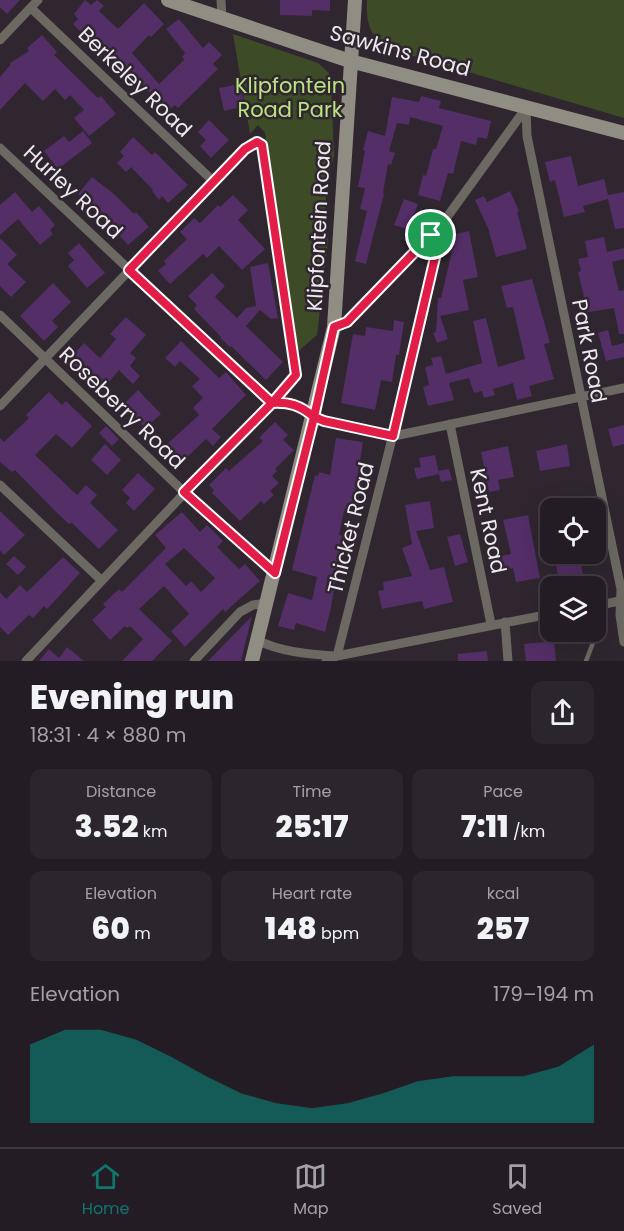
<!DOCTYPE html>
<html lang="en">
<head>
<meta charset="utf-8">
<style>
  body { margin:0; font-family:Poppins,sans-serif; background:#2b252c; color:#f1f3f6; height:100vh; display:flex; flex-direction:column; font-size:22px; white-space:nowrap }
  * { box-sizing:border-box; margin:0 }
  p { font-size:20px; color:#a3a1a6 }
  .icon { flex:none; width:33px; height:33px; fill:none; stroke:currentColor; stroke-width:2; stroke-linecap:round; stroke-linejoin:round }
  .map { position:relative; height:661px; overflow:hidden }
  .sheet { display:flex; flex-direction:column; background:#231c24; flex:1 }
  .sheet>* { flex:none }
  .fabs { position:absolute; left:540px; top:498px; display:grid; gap:12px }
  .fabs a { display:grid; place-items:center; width:66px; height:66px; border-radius:12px; background:#231c24; box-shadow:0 6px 24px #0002,0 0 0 2px #403a41; font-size:30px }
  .pin { position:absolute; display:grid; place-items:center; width:51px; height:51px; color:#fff; margin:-26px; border:3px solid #fff; border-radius:50%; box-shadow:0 2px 6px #0007 }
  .round { display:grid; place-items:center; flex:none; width:63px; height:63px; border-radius:12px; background:#2b252c }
  .head { display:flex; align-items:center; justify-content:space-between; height:102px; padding:0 30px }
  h1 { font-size:33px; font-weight:800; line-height:45px }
  .stats { display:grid; grid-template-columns:repeat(3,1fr); gap:9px; height:102px; padding:6px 30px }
  .stats div { display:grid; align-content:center; border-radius:12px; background:#2b252c; text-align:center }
  .stats b { font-size:30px; font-weight:800 }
  .stats small { font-size:16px; font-weight:400 }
  .stats p { font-size:16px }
  .chart { height:168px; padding:12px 30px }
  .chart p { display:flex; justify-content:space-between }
  .chart svg { width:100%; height:108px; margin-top:6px; fill:#0f766e; opacity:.7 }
  .menu { display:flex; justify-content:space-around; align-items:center; height:84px; border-top:2px solid #403a41; background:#231c24; font-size:16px; color:#a3a1a6 }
  .menu a { display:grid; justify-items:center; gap:3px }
  .menu .on { color:#0f766e }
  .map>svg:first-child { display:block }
  .green { fill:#3d4c26 }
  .building { fill:#532e67; fill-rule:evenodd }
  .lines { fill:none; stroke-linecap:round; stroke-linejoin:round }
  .lane { stroke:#6b6962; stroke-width:4.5 }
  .street { stroke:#6b6962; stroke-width:9 }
  .secondary { stroke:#908d82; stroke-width:14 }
  .route-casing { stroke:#fff; stroke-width:12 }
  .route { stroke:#e11d48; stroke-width:8 }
  .labels { text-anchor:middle; stroke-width:5; stroke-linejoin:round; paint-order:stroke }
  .street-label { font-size:21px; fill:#eee8ef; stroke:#2f2630 }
  .park-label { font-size:21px; fill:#bae281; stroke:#2f2630 }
</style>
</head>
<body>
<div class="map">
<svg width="624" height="661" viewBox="0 0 624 661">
  <rect width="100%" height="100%" fill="#2f2630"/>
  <path class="green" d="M 367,0 L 624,0 L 624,118 L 387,48 C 369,35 366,22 367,0 Z
    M 233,34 L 318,63 L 329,73 L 331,81 L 334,156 L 327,180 L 325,214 L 328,241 L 317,335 L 296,353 L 265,133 L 258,125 L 250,134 Z"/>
  <path class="building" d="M 0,0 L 20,0 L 7,14 L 0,7 Z
    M 85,0 L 91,5 L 97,0 L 104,6 L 99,11 L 118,29 L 144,3 L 164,24 L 151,37 L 149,35 L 132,53 L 159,84 L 184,60 L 182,57 L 185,53 L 166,29 L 179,19 L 203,48 L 209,42 L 222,55 L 213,64 L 218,69 L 178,108 L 175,105 L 167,112 L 143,85 L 136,91 L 120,73 L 125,68 L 107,51 L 104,55 L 73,24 L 78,19 L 74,14 Z
    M 280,0 L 330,0 L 330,11 L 312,10 L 312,16 L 280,15 Z
    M 42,35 L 57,52 L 54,55 L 98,98 L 101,96 L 116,114 L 89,136 L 74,118 L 84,110 L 70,95 L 65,100 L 55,89 L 43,101 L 25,83 L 0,110 L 0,77 L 11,64 L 10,63 L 29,51 L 27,48 Z
    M 240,84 L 245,106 L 224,111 L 219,88 Z
    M 421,96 L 441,101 L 439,108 L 491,121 L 487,139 L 478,137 L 476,145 L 461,141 L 453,174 L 448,173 L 440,201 L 418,195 L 423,175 L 426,176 L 433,149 L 436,149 L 443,126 L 410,117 L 409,125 L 397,123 L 389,151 L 395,153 L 391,165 L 388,164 L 383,193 L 384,194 L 366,264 L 355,261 L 367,211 L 360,209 L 365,188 L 358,187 L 365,151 L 363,150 L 368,131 L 385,136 L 392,97 L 419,102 Z
    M 209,120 L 229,140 L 211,158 L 200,146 L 206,140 L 198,132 Z
    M 83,131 L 92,143 L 58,169 L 44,151 L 64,136 L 69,142 Z
    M 133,137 L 152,155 L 155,152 L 188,185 L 168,203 L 162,196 L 159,200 L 152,191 L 153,190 L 131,167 L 126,172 L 117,163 L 124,156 L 120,152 Z
    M 571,156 L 578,186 L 604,179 L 608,195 L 624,192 L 624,228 L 615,229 L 608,199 L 583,206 L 585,212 L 564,217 L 555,180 L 550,182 L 545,162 Z
    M 92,177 L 114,194 L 134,214 L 136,212 L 149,227 L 128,245 L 93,206 L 78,194 Z
    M 510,191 L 519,211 L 517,212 L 527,249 L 496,257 L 488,228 L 475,200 L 484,196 L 487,202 Z
    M 15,192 L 32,212 L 39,206 L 55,225 L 50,230 L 53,234 L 40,245 L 18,219 L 0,235 L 0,205 Z
    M 233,195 L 248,210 L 238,220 L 265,249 L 242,270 L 219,246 L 207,258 L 203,254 L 170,284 L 158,271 L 166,264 L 164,261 L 187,239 L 180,232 L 194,218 L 200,223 L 218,205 L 220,207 Z
    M 404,199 L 418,204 L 412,219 L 417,221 L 413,231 L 394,225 Z
    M 469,231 L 478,277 L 463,280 L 469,310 L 440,316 L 448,339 L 437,343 L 433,333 L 436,332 L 438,298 L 441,298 L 456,234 Z
    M 604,237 L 607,252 L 624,248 L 624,259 L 612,262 L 619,291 L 624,290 L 624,334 L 619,334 L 614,308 L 582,313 L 579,302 L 585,301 L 578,272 L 581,271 L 578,259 L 588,257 L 585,241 Z
    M 0,238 L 17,255 L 7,264 L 26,282 L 11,297 L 0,286 Z
    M 79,243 L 105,273 L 87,288 L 68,266 L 74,260 L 68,253 Z
    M 268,263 L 278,318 L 271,319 L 260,310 L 246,326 L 283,362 L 266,380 L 231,346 L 230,347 L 220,338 L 221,337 L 194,309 L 197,305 L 188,296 L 212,273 L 225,286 L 215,297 L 237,318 L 246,308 L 256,306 L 250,267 Z
    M 532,279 L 550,343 L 544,344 L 554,379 L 529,386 L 532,396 L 517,400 L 513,383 L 493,389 L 495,395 L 484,398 L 482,391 L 474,393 L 469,378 L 449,383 L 454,400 L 428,406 L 423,387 L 429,385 L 425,367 L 433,365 L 431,358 L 441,356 L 446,374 L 482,363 L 473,321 L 486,318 L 498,367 L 525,359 L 513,307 L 507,308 L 501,286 Z
    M 53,283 L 71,302 L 52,321 L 58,327 L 44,341 L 20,316 Z
    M 126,317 L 146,335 L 130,353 L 136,358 L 130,366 L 140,376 L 133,384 L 119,370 L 100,393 L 67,362 L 84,343 L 100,358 L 116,339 L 110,334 Z
    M 394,320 L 404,322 L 399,355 L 396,355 L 392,382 L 381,380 L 375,410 L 341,403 L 353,334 L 365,336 L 366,327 L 393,331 Z
    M 608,330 L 612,346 L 624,343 L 624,357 L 606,361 L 598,333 Z
    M 181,341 L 219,378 L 226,372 L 246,395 L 212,429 L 221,437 L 213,446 L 206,439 L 182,462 L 166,445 L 199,415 L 193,408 L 203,398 L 192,386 L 200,379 L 180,361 L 175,367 L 165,358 Z
    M 138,390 L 161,414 L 145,428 L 123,405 Z
    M 49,392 L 62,405 L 66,401 L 92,426 L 72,448 L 56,434 L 35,455 L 77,495 L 86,485 L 97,495 L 90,503 L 118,530 L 99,549 L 72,523 L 69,524 L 56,512 L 15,470 L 12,472 L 0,462 L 0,438 L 4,442 L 29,418 L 26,415 Z
    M 275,422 L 288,435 L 283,440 L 294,450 L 275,469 L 277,471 L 272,476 L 279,483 L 270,491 L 274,495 L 264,504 L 261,501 L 240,521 L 212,493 L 214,490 L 209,485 L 226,468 L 229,471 L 263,441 L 259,438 Z
    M 624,425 L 624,444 L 613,447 L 608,429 Z
    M 106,426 L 119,439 L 112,446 L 99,433 Z
    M 336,438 L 363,442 L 352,512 L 344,511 L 339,535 L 345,536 L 338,563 L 331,608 L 325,632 L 296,623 L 294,630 L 278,626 L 288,593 L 312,600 L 317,577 L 292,570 L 315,475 L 318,476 L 319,472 L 330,475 Z
    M 105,444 L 121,460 L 107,475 L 91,460 Z
    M 567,444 L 570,466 L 540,471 L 536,451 Z
    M 508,446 L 514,477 L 498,480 L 500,490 L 489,492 L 481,452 Z
    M 435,455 L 439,474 L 417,479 L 414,468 L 421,467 L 419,458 Z
    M 449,469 L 452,480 L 441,482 L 438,471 Z
    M 138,473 L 155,489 L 134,511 L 126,503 L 130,498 L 122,490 Z
    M 430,501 L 434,528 L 416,531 L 430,570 L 444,567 L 453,602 L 424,609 L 422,601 L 382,609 L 378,591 L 384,590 L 383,582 L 412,576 L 402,548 L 412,544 L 405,505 Z
    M 0,511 L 25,535 L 4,555 L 0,550 Z
    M 182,512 L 200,532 L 207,525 L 223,541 L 217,547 L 239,569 L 245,564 L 260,581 L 225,612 L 223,609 L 185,647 L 171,631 L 189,614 L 164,586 L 139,609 L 172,641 L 152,661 L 122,661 L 143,639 L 130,626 L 127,628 L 125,626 L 110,640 L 92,620 L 106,607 L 103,604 L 119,589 L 122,592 L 166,548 L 155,535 ZM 184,548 L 215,578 L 201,592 L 191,581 L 186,586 L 165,564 Z
    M 528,515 L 540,578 L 516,582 L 513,568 L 499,571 L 496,557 L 511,554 L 503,520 Z
    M 460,534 L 468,562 L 455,566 L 447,537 Z
    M 557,554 L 579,554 L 584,579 L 560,584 L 555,560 L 559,559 Z
    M 14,556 L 26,567 L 18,575 L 6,564 Z
    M 63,557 L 80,573 L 51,605 L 47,609 L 44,606 L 33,618 L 29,615 L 8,635 L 0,627 L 0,592 L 6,599 L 20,585 L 27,592 Z
    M 252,616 L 241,661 L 208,661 Z
    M 554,641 L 556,661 L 526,661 L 524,644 Z
    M 67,647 L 84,661 L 39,661 L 49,649 L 59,658 Z
    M 487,651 L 488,661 L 458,661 L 458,654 Z"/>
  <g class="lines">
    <path class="lane" d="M 586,661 L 598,630 L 596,614"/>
    <path class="street" d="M 221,0 L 222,18
      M 31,8 L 213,181
      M 0,40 L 38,0
      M 526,108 L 527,136 L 621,589 L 620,615 L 624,642
      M 0,148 L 271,403 C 301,402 300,411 324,421 L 394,436 L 624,388
      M 0,315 L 184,492 L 275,573
      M 334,327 L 347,322 L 442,224 L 526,108
      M 0,406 L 245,149 L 252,143 L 257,142 L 262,145 L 296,375 L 26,661
      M 450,424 L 491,624
      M 0,485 L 101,580
      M 596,606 L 624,600
      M 505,622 L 508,661
      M 257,640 C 280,652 309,654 335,656
      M 337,656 L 423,316 L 437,249 L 431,235
      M 194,661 L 240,612 L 253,605 L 267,603
      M 326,661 L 337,656 L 550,614"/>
    <path class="secondary" d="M 168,0 L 350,61 L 624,133
      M 252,661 L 334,327 L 355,0"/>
  </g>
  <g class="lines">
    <g class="route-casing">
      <path id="route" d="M 431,235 L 347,322 L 334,327 L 314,417 C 300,405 289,402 272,403 L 129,270 L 245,149 L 257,142 L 262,145 L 296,375 L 272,403 L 184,492 L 275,573 L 314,417 L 324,421 L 393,436 L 437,249 L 431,235"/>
    </g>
    <use href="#route" class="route"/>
  </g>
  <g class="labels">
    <g class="street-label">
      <text transform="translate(400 51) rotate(15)" y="7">Sawkins Road</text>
      <text transform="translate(135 82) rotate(44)" y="7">Berkeley Road</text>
      <text transform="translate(73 192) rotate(43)" y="7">Hurley Road</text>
      <text transform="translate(319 226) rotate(-87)" y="7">Klipfontein Road</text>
      <text transform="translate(589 351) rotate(79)" y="7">Park Road</text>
      <text transform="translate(122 408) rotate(44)" y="7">Roseberry Road</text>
      <text transform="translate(488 521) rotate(78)" y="7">Kent Road</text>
      <text transform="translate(351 528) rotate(-76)" y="7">Thicket Road</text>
    </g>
    <g class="park-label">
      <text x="290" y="93">Klipfontein<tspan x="290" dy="24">Road Park</tspan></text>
    </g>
  </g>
</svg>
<div class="fabs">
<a><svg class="icon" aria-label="locate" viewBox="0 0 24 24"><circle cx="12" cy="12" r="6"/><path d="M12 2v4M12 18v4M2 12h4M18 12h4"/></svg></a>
<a><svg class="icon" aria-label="layers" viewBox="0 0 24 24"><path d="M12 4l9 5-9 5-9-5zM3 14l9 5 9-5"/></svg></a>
</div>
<div class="pin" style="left:431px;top:235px;background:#1e9e55"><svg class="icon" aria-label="arrive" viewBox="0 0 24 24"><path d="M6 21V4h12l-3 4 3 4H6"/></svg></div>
</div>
<section class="sheet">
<div class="head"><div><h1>Evening run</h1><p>18:31 · 4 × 880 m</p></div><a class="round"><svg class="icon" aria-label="share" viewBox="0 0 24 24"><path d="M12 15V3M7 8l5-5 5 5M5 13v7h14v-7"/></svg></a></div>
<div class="stats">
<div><p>Distance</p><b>3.52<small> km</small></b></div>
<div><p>Time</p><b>25:17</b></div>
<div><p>Pace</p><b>7:11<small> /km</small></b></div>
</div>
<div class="stats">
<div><p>Elevation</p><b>60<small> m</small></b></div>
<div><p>Heart rate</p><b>148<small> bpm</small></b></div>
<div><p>kcal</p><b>257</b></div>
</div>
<div class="chart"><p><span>Elevation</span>179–194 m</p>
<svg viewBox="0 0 160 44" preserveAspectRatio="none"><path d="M0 44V12L10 6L20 6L30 10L40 17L50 25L60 32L70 36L80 38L90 36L100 32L110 27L120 25L130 25L140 25L150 21L160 12V44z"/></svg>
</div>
</section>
<nav class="menu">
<a class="on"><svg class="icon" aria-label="home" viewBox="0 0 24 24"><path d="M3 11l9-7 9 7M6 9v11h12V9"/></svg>Home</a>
<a><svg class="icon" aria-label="map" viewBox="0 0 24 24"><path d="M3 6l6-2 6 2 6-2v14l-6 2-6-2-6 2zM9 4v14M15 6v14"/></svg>Map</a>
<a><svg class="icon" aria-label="saved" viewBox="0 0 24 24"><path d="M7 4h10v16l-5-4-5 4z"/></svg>Saved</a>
</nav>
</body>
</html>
